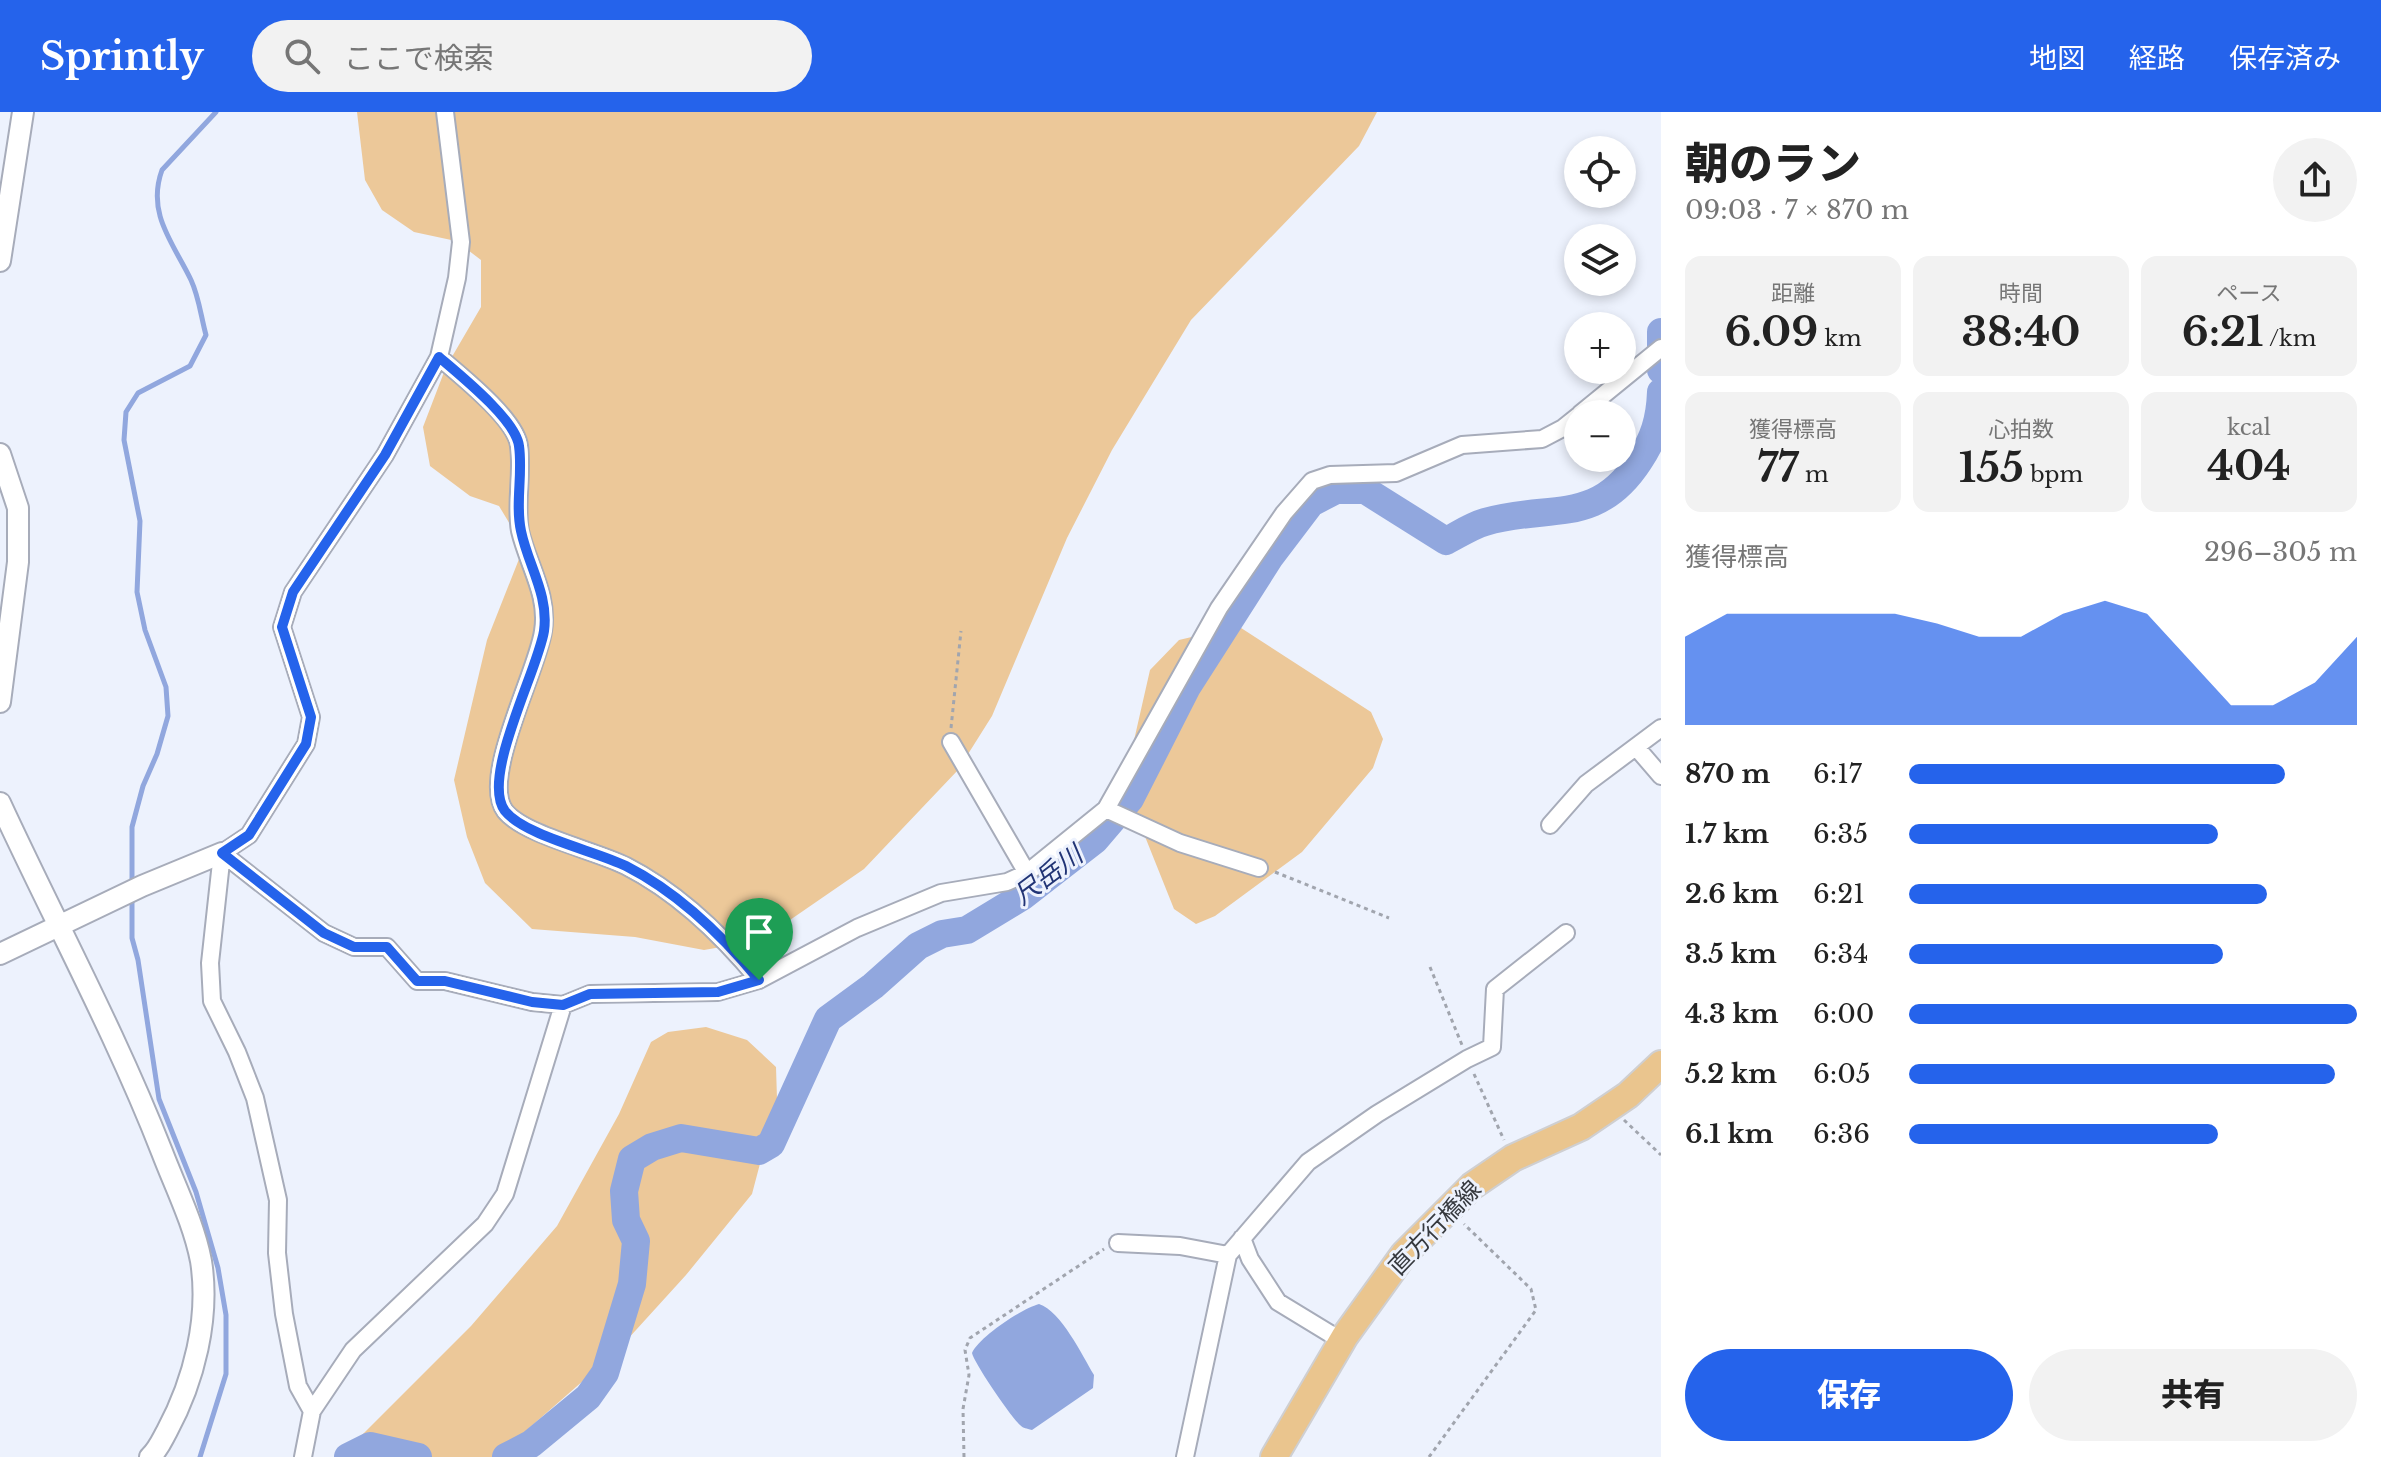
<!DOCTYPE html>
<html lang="ja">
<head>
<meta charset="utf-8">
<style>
  body { margin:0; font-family:"Libre Baskerville","Noto Sans JP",serif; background:#f2f2f2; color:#222; height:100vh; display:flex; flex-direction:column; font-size:30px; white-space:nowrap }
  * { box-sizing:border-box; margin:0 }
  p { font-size:26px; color:#767676 }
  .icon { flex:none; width:44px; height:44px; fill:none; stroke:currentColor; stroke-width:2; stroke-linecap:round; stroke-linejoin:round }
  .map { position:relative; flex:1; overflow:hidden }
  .details { display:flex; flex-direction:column; background:#fff; width:720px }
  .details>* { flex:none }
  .buttons { position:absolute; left:1564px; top:24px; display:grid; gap:16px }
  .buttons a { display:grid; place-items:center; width:72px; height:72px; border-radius:50%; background:#fff; box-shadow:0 4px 12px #0003; font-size:40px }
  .pin { position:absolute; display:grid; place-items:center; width:68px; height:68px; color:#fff; margin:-82px -34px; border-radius:50% 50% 50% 0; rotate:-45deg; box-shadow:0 0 8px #0007 }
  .pin .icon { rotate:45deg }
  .round { display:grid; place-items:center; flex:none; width:84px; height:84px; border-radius:42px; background:#f2f2f2 }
  .overview { display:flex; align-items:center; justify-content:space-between; height:136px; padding:0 24px }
  h1 { font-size:44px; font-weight:800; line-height:60px }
  .figures { display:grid; grid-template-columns:repeat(3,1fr); gap:12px; height:136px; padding:8px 24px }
  .figures div { display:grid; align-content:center; border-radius:16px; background:#f2f2f2; text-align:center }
  .figures b { font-size:40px; font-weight:800 }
  .figures small { font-size:22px; font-weight:400 }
  .figures p { font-size:22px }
  .chart { height:224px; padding:16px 24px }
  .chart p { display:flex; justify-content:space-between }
  .chart svg { width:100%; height:144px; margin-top:8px; fill:#2563eb; opacity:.7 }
  .action { display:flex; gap:16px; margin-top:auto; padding:16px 24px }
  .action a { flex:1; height:92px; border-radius:48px; background:#2563eb; color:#fff; font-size:32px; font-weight:800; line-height:92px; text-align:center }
  .action a+a { background:#f2f2f2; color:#222 }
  ul { padding:0 24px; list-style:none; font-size:26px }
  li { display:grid; grid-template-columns:128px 96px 1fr; align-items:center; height:60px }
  li i { height:20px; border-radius:10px; background:#2563eb }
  header { display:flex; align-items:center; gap:48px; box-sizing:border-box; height:112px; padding:0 40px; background:#2563eb; color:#fff }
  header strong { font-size:38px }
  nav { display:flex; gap:44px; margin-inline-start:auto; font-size:28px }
  .search { width:560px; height:72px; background:#f2f2f2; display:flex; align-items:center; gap:20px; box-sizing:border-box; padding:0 28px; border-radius:44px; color:#767676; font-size:30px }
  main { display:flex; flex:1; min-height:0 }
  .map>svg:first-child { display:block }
  .green { fill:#ecc899 }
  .water { fill:#91a7de }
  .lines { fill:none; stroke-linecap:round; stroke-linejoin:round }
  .stream { stroke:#91a7de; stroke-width:5 }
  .river { stroke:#91a7de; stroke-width:28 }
  .minor-casing { stroke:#a7acba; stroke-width:20 }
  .tertiary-casing { stroke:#a7acba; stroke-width:24 }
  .primary-casing { stroke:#cfcfd1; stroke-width:30 }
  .path { stroke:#a1a5ae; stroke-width:3; stroke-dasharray:4 4; stroke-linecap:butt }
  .minor { stroke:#fff; stroke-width:16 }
  .tertiary { stroke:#fff; stroke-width:20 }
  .primary { stroke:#eac58e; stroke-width:26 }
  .route-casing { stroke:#fff; stroke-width:16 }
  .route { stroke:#2563eb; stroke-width:10 }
  .labels { text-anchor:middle; stroke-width:6; stroke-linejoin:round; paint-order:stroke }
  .street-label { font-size:24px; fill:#36393e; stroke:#edf2fd }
  .water-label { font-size:26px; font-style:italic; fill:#213475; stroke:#edf2fd }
</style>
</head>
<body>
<header>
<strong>Sprintly</strong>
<div class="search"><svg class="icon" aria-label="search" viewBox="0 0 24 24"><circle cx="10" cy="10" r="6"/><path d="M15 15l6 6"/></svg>ここで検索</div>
<nav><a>地図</a><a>経路</a><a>保存済み</a></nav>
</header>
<main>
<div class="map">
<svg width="1661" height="1345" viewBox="0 0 1661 1345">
  <rect width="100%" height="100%" fill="#edf2fd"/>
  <path class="green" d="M 357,0 L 1377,0 L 1359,34 L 1191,208 L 1112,338 L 1067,426 L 992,604 L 958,658 L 864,757 L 761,828 L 704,838 L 635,825 L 532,817 L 485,771 L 467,725 L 454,668 L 487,528 L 521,442 L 511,414 L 499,394 L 470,384 L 430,354 L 423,315 L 446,255 L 481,195 L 481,148 L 456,129 L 414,120 L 382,98 L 365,68 Z
    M 1238,514 L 1371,600 L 1383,627 L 1373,656 L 1302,740 L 1215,804 L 1196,812 L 1174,797 L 1136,702 L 1130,646 L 1150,558 L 1179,528 Z
    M 706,915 L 747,928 L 776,955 L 777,987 L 752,1082 L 686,1163 L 616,1240 L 496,1345 L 340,1345 L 471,1214 L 557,1114 L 619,1002 L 651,930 L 668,920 Z"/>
  <path class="water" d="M 1039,1192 C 1061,1199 1082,1243 1094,1263 L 1093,1276 L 1032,1318 C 1026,1316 1024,1317 1020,1313 C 1011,1305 974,1251 972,1241 C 979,1225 1021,1197 1039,1192 Z"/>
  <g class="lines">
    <path class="stream" d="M 132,772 L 132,715 L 143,674 L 157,642 L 168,604 L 166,575 L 145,518 L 137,480 L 140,409 L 124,328 L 126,300 L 138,281 L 190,254 L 206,223 C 201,205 199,185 191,168 C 174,132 146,102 162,58 L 216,0
      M 132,786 L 132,826 L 138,848 L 159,987 L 196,1080 L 218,1156 L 226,1203 L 226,1262 L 200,1345"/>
    <path class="river" d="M 1661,220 L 1661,258
      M 348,1345 L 370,1334 L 418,1345
      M 506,1345 L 531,1332 L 588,1285 L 605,1261 L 632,1172 L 636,1129 L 626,1108 L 624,1079 L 632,1047 L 652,1035 L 681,1026 L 759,1039 L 771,1032 L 828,907 L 873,874 L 918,834 L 942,822 L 967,818 L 1023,784 L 1095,728 L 1130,687 L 1187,575 L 1270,445 L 1311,391 L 1336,378 L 1365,378 L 1446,429 C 1458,423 1471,414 1485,410 C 1549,391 1596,415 1639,349 C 1654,327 1660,307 1661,280"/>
    <g class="minor-casing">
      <path id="minor" d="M 439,245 C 460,263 516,307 519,334 C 523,362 515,392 520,419 C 528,453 549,483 543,519 C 538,558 480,666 505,699 C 524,723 597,739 626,754 C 679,781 722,823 759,868
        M 1580,302 L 1661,236
        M 951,630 L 1027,761
        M 1636,635 L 1661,664
        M 1106,697 L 1180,731 L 1259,756
        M 1550,713 L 1586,672 L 1661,616
        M 222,741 L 324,821 L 354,835 L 387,835 L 417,869 L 445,869 L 532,890 L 563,893 L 590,882 L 718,880 L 759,868 L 857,816 L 941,781 L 1007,770 L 1027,761 L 1106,697 L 1219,496 L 1284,401 L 1312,369 L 1330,363 L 1396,361 L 1462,333 L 1542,327 L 1563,316 L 1578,304
        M 1242,1126 L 1250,1147 L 1278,1190 L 1342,1229
        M 1118,1131 L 1180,1134 L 1228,1143
        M 312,1299 L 298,1274 L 284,1202 L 277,1141 L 278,1088 L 255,986 L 237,940 L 212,889 L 210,851 L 222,741 L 249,723 L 306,632 L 311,605 L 282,515 L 293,480 L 385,343 L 439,245 L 457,166 L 461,130 L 445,0
        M 303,1345 L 312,1299 L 353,1238 L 485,1112 L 505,1082 L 563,893
        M 1185,1345 L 1228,1143 L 1308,1050 L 1377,1002 L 1467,947 L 1492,935 L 1495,877 L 1566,821"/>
    </g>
    <g class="tertiary-casing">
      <path id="tertiary" d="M 0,149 L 23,0
        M 0,342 L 18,396 L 18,450 L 0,590
        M 0,691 C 54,808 115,920 162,1040 C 175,1074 194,1112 201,1149 C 210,1206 194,1269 167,1319 C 162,1328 158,1338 150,1345
        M 0,842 L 142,774 L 222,741"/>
    </g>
    <g class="primary-casing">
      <path id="primary" d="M 1274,1345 L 1345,1224 L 1404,1142 L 1472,1074 L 1513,1046 L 1581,1015 L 1628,983 L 1661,952"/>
    </g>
    <path class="path" d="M 951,616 L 961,519
      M 1275,760 L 1389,806
      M 1430,855 L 1462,933
      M 1474,962 L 1504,1028
      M 1624,1008 L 1661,1043
      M 964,1345 L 963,1297 L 969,1263 L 965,1238 L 970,1226 L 1104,1137
      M 1429,1345 L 1536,1198 L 1531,1177 L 1464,1112"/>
    <use href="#minor" class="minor"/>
    <use href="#tertiary" class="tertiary"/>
    <use href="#primary" class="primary"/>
  </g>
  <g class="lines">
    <g class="route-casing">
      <path id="route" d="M 439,245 C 460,263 516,308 519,334 C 523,362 515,392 521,419 C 528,453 549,483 544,519 C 538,558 480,666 505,699 C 525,724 596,739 626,754 C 679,781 722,823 759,868 L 718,880 L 590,882 L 563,893 L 532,890 L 445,869 L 417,869 L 387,835 L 354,835 L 324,821 L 222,741 L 249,723 L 306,632 L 311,605 L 282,515 L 293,480 L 385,343 Z"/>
    </g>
    <use href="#route" class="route"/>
  </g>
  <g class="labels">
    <g class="street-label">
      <text transform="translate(1435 1116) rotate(-46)" y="8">直方行橋線</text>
    </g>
    <g class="water-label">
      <text transform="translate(1048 763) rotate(-37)" y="9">尺岳川</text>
    </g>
  </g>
</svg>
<div class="buttons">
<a><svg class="icon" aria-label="locate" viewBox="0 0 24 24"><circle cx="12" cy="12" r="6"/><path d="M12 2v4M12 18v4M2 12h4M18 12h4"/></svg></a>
<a><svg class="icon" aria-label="layers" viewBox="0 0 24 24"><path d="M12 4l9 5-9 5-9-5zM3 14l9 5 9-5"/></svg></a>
<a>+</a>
<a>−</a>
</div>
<div class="pin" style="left:759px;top:868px;background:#1e9e55"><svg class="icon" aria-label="arrive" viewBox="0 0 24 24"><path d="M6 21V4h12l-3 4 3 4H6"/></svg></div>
</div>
<section class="details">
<div class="overview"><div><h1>朝のラン</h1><p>09:03 · 7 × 870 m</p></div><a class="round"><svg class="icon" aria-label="share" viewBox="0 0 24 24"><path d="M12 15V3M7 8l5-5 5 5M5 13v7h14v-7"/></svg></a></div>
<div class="figures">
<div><p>距離</p><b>6.09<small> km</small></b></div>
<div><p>時間</p><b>38:40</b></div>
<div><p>ペース</p><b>6:21<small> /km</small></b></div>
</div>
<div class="figures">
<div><p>獲得標高</p><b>77<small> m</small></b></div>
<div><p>心拍数</p><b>155<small> bpm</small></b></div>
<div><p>kcal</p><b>404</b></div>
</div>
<div class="chart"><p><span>獲得標高</span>296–305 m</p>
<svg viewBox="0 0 160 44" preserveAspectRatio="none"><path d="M0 44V17L10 10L20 10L30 10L40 10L50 10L60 13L70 17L80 17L90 10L100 6L110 10L120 24L130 38L140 38L150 31L160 17V44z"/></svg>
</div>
<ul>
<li><b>870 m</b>6:17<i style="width:84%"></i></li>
<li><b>1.7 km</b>6:35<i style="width:69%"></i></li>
<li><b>2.6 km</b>6:21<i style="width:80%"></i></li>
<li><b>3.5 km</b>6:34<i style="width:70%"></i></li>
<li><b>4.3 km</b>6:00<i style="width:100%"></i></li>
<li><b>5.2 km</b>6:05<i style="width:95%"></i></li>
<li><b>6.1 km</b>6:36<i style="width:69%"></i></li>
</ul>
<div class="action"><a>保存</a><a>共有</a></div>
</section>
</main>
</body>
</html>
